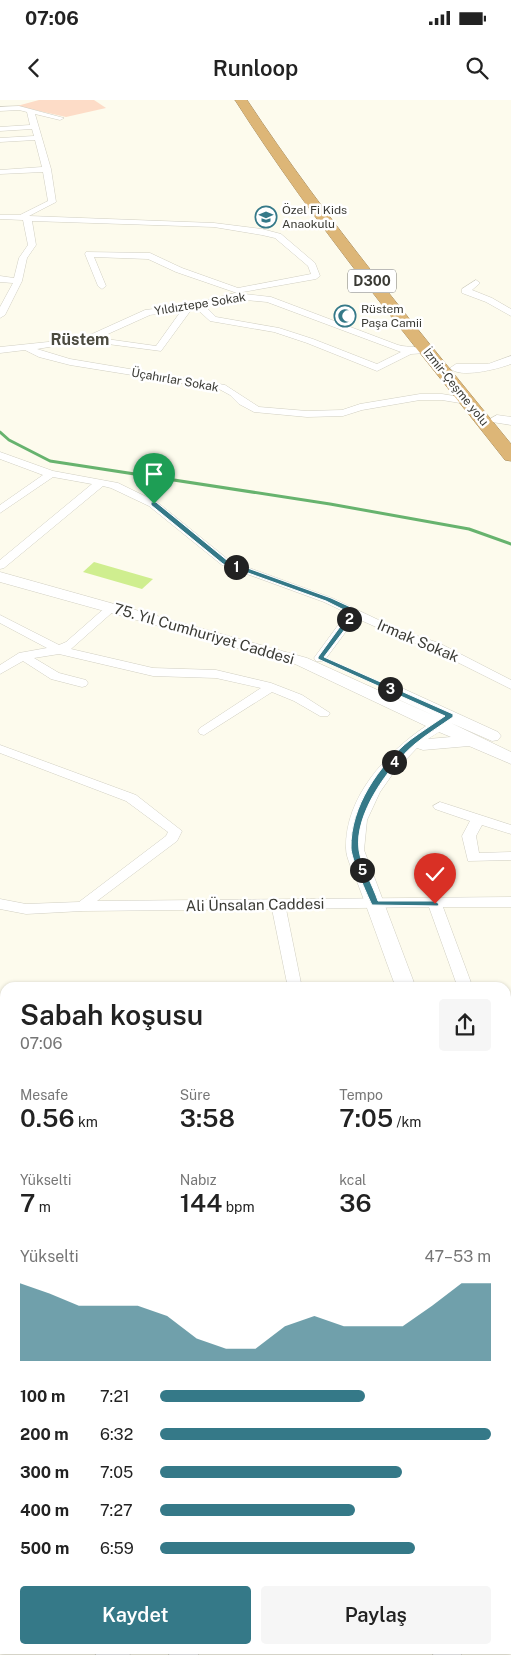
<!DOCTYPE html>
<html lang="tr">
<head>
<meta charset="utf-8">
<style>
  body { margin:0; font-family:"Public Sans",sans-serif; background:#f6f6f6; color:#222; height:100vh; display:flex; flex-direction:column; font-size:19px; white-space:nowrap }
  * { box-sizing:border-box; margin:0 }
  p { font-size:16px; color:#767676 }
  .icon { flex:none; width:28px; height:28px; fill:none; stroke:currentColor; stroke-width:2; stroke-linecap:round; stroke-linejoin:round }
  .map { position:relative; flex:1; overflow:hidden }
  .sheet { position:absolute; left:0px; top:882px; width:511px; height:672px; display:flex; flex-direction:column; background:#fff; border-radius:15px 15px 0 0; box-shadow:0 1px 4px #0004 }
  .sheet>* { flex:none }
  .pin { position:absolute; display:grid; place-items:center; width:42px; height:42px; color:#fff; margin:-51px -21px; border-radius:50% 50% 50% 0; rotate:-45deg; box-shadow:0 0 5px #0007 }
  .pin .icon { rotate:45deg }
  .km { position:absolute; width:25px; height:25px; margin:-12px; border-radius:50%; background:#222; color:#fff; font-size:14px; line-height:25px; text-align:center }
  .round { display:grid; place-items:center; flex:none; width:52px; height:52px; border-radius:5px; background:#f6f6f6 }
  .headline { display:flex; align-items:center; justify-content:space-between; height:85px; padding:0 20px }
  h1 { font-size:28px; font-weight:600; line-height:38px }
  .figures { display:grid; grid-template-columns:repeat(3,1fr); gap:8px; height:85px; padding:5px 20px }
  .figures div { display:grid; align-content:center }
  .figures b { font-size:25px; font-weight:600 }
  .figures small { font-size:14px; font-weight:400 }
  .figures p { font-size:14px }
  .chart { height:140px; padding:10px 20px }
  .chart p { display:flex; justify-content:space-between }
  .chart svg { width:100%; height:90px; margin-top:5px; fill:#357988; opacity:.7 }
  .primary-button { display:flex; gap:10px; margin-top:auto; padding:10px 20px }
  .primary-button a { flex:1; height:58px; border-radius:5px; background:#357988; color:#fff; font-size:20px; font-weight:600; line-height:58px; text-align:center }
  .primary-button a+a { background:#f6f6f6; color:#222 }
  ul { padding:0 20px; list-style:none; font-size:16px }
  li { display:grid; grid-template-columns:80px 60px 1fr; align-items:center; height:38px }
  li i { height:12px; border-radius:6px; background:#357988 }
  .status { display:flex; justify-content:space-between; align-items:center; height:35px; padding:0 25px; background:#fff; direction:ltr }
  .status svg { height:14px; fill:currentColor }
  header { display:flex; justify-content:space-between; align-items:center; height:65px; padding:0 20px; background:#fff; font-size:22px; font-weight:600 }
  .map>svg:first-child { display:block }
  .green { fill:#fddcc7 }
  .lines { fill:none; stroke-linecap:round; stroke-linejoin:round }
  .stream { stroke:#67b36e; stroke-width:3 }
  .building { fill:#cfee8f }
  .street-casing { stroke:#d1cfc2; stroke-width:1 }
  .secondary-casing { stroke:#d1cfc2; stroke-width:1 }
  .highway-casing { stroke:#a48b60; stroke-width:1 }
  .street { fill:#fff; fill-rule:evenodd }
  .secondary { fill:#fff; fill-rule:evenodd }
  .highway { fill:#ddb677; fill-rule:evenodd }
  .route { fill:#357988; stroke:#fff }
  .labels { text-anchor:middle; stroke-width:5; stroke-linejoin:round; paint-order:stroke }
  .far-poi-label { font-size:12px; fill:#3b3b35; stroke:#fff; text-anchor:start }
  .far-street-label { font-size:12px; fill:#3b3b35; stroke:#fff }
  .shield { fill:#fff; stroke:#767672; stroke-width:1 }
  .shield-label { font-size:14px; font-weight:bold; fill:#3b3b35 }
  .street-label { font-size:15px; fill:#3b3b35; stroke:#fff }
  .far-district-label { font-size:16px; font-weight:bold; fill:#4c4b40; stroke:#fff }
</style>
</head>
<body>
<div class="status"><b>07:06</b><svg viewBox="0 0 49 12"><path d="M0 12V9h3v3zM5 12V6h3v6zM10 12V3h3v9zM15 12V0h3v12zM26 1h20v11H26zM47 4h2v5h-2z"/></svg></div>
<header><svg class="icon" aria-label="back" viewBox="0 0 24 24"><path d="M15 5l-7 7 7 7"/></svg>Runloop<svg class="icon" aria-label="search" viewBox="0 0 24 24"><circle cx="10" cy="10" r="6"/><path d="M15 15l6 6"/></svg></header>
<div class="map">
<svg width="511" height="1555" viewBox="0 0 511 1555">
  <rect width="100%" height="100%" fill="#fdfbed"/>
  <path class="green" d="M 39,0 L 94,0 L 106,8 L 66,17 L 17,6 Z"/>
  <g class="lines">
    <path class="stream" d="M 0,332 L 9,340 L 50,361 L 330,404 L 469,429 L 511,444"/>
  </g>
  <path class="building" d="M 94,462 L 153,479 L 142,489 L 83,472 Z"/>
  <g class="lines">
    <g class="street-casing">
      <path id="street" d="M 19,6 L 64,18 L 60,20 L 35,14 L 51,69 L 56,102 L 29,116 L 214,123 L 262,129 L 281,134 L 315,163 L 320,176 L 316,179 L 237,193 L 176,172 L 148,159 L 94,157 L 106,186 L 102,189 L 98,186 L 85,154 L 86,152 L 150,153 L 182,168 L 238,188 L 311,174 L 308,166 L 275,138 L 262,135 L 214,127 L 32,121 L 36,145 L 27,158 L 22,181 L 5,215 L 0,218 L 0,207 L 13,183 L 0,182 L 0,176 L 14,178 L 19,158 L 28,145 L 23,120 L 0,119 L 0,115 L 20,115 L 48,101 L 43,72 L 0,74 L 0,70 L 42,67 L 35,40 L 0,42 L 0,38 L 34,36 L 32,29 L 0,31 L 0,27 L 30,25 L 27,12 L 19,10 L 0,11 L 0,7 Z
        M 476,180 L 480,183 L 472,190 L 492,198 L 511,209 L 511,216 L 486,202 L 462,193 L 462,189 Z
        M 235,193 L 271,197 L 398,245 C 408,248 425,246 431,250 L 426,253 L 411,254 L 377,271 L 307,243 L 274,232 L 210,221 L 197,209 L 191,210 L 161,251 L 85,241 L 37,249 L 70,259 L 225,285 L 259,307 L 307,311 L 342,310 L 360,304 L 420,294 L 442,294 L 466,298 L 471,301 L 466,304 L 442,300 L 420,300 L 362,310 L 343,316 L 307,317 L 254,312 L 239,304 L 230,295 L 219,289 L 70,265 L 39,257 L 25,250 L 0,253 L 0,247 L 48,242 L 92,234 L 145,210 L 188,205 ZM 235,199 L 267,202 L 401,252 L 377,264 L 313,239 L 279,228 L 216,217 L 205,206 ZM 181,211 L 156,246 L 99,238 L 150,215 Z
        M 0,352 L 53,371 L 118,383 L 157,402 L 230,461 L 332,498 L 402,531 L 439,543 L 511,580 L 511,589 L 431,549 L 394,535 L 356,518 L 324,561 L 316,561 L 314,558 L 347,513 L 324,502 L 222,465 L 149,406 L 111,388 L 103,386 L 4,468 L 0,469 L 0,460 L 92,384 L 53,377 L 0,413 L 0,405 L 43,375 L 0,359 Z
        M 111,505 L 115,506 L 117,508 L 115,510 L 71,549 L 153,568 L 216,570 L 271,583 L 302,595 L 330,613 L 328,616 L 320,616 L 294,601 L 272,592 L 204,635 L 200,634 L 198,631 L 200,628 L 261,588 L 216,578 L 153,576 L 59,554 L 34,558 L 59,573 L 86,580 L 88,583 L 86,586 L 82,587 L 51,579 L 23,561 L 0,574 L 0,565 L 19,553 L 47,548 L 0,523 L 0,515 L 59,545 L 66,542 L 107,506 Z
        M 0,645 L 136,695 L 182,731 L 177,741 L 97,801 L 511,797 L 511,807 L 443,807 L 473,888 L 458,888 L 429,807 L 286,809 L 302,888 L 288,888 L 272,809 L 82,811 L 26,814 L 0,809 L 0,799 L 26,804 L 79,802 L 166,736 L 168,732 L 126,701 L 0,653 Z
        M 440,702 L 511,725 L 511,734 L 482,725 L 476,736 L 479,753 L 511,752 L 511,760 L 468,761 L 462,736 L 470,721 L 435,709 L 433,706 Z
        M 0,906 L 5,907 L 5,917 L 0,916 Z
        M 0,980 L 5,981 L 5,993 L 0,992 Z
        M 5,1031 L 5,1048 L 0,1050 L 0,1033 Z
        M 0,1132 L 5,1133 L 5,1147 L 0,1146 Z
        M 0,1334 L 5,1336 L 5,1352 L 0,1350 Z
        M 5,1440 L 5,1462 L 0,1464 L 0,1442 Z
        M 0,1470 L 5,1472 L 5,1492 L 0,1490 Z
        M 94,1550 L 128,1550 L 130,1555 L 96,1555 Z
        M 171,1550 L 200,1550 L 198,1555 L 169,1555 Z"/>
    </g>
    <g class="secondary-casing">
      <path id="secondary" d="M 511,256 L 511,264 C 498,269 459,279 450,268 L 456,264 L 488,264 Z
        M 497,315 L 511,317 L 511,325 L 492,322 L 490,319 Z
        M 0,472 L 307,558 L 437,617 L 381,592 L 379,588 L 381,584 L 393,584 L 498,632 L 501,636 L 498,640 L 492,641 L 451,623 L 511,652 L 511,664 L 469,646 L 423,650 L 417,648 L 394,672 L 380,692 L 367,720 L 364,750 L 416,888 L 396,888 C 383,853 371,818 358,784 C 354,773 346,759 346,748 C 345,697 386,653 426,626 L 295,564 L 0,482 ZM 439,632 L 451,637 L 428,639 Z
        M 506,978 L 511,980 L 511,1004 L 506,1002 Z
        M 506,1079 L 511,1080 L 511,1105 L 506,1103 Z
        M 511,1390 L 511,1423 L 506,1424 L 506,1391 Z
        M 435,1550 L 463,1550 L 461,1555 L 433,1555 Z"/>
    </g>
    <g class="highway-casing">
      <path id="highway" d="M 235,0 L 247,0 C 327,121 420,232 511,344 L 511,361 L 505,360 C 412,242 316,127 235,0 Z"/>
    </g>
    <use href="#street" class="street"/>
    <use href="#secondary" class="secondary"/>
    <use href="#highway" class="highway"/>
  </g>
  <path class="route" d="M 151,402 L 156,402 L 228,461 L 331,498 L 357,510 L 358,512 L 324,557 L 453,614 L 453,617 C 440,626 427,634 415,644 C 389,666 354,714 359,750 C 361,765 373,786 378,801 L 435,801 L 439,804 L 438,806 L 372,805 C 367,795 351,758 351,748 C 350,707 379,665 410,640 C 421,632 433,624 445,616 L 318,559 L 318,557 L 350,513 L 326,501 L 223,464 L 151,405 Z"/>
  <defs>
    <g id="school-ring" transform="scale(1.125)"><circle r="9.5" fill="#fff" stroke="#357988" stroke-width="1.5"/><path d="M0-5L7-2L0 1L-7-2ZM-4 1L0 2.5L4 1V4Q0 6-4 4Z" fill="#357988"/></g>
    <g id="mosque-ring" transform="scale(1.125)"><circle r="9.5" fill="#fff" stroke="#357988" stroke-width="1.5"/><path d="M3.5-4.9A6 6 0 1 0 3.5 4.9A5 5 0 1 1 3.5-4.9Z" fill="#357988"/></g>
  </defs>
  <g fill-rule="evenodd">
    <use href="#school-ring" x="266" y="117"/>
    <use href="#mosque-ring" x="345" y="216"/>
  </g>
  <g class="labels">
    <g class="far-poi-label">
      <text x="282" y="114">Özel Fi Kids<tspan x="282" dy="14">Anaokulu</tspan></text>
      <text x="361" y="213">Rüstem<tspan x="361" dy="14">Paşa Camii</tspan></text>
    </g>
    <g class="far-street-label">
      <text transform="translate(200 204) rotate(-9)" y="4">Yıldıztepe Sokak</text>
      <text transform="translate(175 280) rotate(10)" y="4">Üçahırlar Sokak</text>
      <text transform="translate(456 287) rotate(51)" y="4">İzmir-Çeşme yolu</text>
    </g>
    <rect class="shield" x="348" y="169.5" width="48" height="23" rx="4"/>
    <g class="shield-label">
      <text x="372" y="186">D300</text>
    </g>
    <g class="street-label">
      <text transform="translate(204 534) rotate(16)" y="5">75. Yıl Cumhuriyet Caddesi</text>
      <text transform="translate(418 541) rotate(23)" y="5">Irmak Sokak</text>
      <text transform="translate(255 805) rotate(-1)" y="5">Ali Ünsalan Caddesi</text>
    </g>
    <g class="far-district-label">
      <text x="80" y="245">Rüstem</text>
    </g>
  </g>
</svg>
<div class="pin" style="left:154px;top:404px;background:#1e9e55"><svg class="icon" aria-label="arrive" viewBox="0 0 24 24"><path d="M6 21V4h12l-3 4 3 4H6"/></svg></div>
<div class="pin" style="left:435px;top:804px;background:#d93025"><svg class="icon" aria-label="check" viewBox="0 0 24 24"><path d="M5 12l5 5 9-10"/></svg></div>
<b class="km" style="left:236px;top:467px">1</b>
<b class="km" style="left:349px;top:519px">2</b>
<b class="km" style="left:390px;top:589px">3</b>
<b class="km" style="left:394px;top:662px">4</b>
<b class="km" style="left:362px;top:770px">5</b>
<section class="sheet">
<div class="headline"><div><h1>Sabah koşusu</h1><p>07:06</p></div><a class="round"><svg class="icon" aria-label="share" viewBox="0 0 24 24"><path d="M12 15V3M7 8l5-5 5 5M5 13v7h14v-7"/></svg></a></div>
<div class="figures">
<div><p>Mesafe</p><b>0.56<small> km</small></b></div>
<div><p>Süre</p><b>3:58</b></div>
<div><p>Tempo</p><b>7:05<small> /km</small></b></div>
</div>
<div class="figures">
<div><p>Yükselti</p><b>7<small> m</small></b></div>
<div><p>Nabız</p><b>144<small> bpm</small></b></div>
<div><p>kcal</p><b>36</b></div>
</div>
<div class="chart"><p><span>Yükselti</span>47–53 m</p>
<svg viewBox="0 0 160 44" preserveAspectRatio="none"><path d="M0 44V6L10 11L20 17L30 17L40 17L50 22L60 33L70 38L80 38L90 27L100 22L110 27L120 27L130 27L140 17L150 6L160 6V44z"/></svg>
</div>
<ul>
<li><b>100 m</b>7:21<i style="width:62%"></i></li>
<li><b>200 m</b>6:32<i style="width:100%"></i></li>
<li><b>300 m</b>7:05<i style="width:73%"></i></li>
<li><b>400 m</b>7:27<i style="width:59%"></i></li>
<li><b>500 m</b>6:59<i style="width:77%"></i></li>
</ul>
<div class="primary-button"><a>Kaydet</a><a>Paylaş</a></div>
</section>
</div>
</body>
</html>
